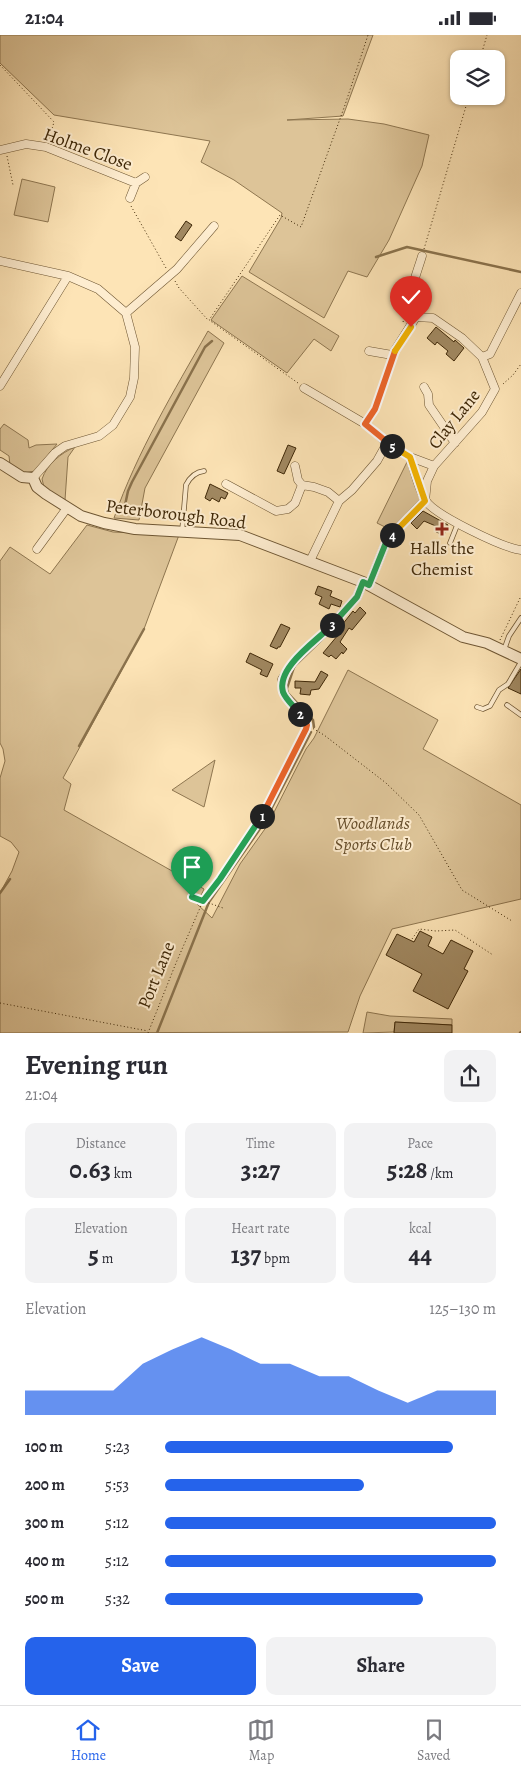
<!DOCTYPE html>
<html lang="en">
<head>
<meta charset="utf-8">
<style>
  body { margin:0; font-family:Alegreya,serif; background:#f2f2f3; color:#2b2b33; height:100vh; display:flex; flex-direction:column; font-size:19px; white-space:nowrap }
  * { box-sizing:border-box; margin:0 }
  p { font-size:16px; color:#7c7c81 }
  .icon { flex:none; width:28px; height:28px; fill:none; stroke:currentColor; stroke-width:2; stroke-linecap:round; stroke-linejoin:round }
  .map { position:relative; height:998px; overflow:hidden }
  .details { display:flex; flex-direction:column; background:#fff; flex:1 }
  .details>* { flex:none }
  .tools { position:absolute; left:450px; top:15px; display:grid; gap:10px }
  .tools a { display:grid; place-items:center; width:55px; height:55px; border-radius:10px; background:#fff; box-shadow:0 1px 4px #0004; font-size:25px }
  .pin { position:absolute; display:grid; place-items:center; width:42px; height:42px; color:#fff; margin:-51px -21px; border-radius:50% 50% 50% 0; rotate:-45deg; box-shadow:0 0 5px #0007 }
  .pin .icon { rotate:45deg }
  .km { position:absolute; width:25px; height:25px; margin:-12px; border-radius:50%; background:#222; color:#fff; font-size:14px; line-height:25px; text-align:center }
  .round { display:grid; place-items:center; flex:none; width:52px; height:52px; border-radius:10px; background:#f2f2f3 }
  .overview { display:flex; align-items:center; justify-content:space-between; height:85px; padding:0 25px }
  h1 { font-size:28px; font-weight:700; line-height:38px }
  .figures { display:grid; grid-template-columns:repeat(3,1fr); gap:8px; height:85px; padding:5px 25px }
  .figures div { display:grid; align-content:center; border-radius:10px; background:#f2f2f3; text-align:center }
  .figures b { font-size:25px; font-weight:700 }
  .figures small { font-size:14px; font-weight:400 }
  .figures p { font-size:14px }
  .chart { height:140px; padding:10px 25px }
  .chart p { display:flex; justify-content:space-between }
  .chart svg { width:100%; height:90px; margin-top:5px; fill:#2563eb; opacity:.7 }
  .button { display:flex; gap:10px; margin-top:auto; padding:10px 25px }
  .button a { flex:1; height:58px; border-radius:10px; background:#2563eb; color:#fff; font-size:20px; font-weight:700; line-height:58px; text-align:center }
  .button a+a { background:#f2f2f3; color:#2b2b33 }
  ul { padding:0 25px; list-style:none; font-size:16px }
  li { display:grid; grid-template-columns:80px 60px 1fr; align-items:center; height:38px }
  li i { height:12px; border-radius:6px; background:#2563eb }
  .status { display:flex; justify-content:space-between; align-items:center; height:35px; padding:0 25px; background:#fff; direction:ltr }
  .status svg { height:14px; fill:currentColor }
  .tab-bar { display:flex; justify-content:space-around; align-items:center; height:70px; border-top:1px solid #e1e1e2; background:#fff; font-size:14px; color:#7c7c81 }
  .tab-bar a { display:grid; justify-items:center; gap:2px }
  .tab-bar .current { color:#2563eb }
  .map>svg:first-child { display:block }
  .green { fill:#ddc498; stroke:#8e7650 }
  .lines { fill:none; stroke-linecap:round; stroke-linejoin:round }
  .stream { stroke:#8a724c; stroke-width:2.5 }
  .building { fill:#a18962; stroke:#3e2707 }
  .service-casing { stroke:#6e5633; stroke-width:5.5 }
  .minor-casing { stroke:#6e5633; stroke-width:9 }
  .tertiary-casing { stroke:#6e5633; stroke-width:12 }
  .path { stroke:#3e2707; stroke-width:1; stroke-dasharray:1 2.5; stroke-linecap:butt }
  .service { stroke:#feedd0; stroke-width:4 }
  .minor { stroke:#feedd0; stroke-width:8 }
  .tertiary { stroke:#feedd0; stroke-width:10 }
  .split-1-casing { stroke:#fff; stroke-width:10 }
  .split-2-casing { stroke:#fff; stroke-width:10 }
  .split-3-casing { stroke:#fff; stroke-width:10 }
  .split-4-casing { stroke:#fff; stroke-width:10 }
  .split-5-casing { stroke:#fff; stroke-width:10 }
  .split-6-casing { stroke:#fff; stroke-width:10 }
  .split-7-casing { stroke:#fff; stroke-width:10 }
  .split-1 { stroke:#22a559; stroke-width:6 }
  .split-2 { stroke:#f0652b; stroke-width:6 }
  .split-3 { stroke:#22a559; stroke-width:6 }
  .split-4 { stroke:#22a559; stroke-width:6 }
  .split-5 { stroke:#f5b400; stroke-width:6 }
  .split-6 { stroke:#f0652b; stroke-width:6 }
  .split-7 { stroke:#f5b400; stroke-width:6 }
  .poi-dot { fill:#8f2418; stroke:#feedd0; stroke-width:2 }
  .labels { text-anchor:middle; stroke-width:4; stroke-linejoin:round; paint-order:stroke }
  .street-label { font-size:18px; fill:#3e2707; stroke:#feedd0 }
  .poi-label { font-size:18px; fill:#3e2707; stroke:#feedd0 }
  .park-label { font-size:18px; font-style:italic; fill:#664e2b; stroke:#feedd0 }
</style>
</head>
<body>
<div class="status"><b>21:04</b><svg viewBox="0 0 49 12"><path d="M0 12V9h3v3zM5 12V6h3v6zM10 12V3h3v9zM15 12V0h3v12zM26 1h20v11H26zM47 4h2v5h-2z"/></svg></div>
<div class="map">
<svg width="521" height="998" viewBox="0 0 521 998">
  <rect width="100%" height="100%" fill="#fde4b6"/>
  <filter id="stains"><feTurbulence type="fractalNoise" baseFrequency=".004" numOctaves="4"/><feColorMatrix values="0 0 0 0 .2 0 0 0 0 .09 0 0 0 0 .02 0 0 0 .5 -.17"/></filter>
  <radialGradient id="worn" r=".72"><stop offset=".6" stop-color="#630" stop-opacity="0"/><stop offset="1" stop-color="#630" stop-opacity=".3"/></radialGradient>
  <path class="green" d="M 0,0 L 373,0 L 343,81 L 287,85 L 348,84 L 384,89 L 429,100 L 422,131 L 389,205 L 367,242 L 348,236 L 324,283 L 249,237 L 281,183 L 282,178 L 234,145 L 201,127 L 210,106 L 54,80 L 0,28 Z
    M 22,144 L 55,152 L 48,187 L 14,180 Z
    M 242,241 L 339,301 L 331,316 L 314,304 L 287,338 L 211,285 Z
    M 208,296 L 224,308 L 145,453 L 139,485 L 114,483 C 137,417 174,356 208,296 Z
    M 4,389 L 28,405 L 29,413 L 36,410 L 57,409 L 35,436 L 24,438 L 10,430 L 9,421 L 0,415 L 0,394 Z
    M 75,412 L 68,422 L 65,465 L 44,452 L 42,444 C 47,429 61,418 75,412 Z
    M 408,425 L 421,463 L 391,495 L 377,488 Z
    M 87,490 L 113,497 L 179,500 L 144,594 L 63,743 L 71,749 L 64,775 L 204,854 L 197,869 L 212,883 L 240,829 L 267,791 L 306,714 L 314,703 L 348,635 L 438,685 L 423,714 L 521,770 L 521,864 L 392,894 L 360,961 L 348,997 L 0,998 L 0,858 L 12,836 L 19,817 L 11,807 L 0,801 L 0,743 L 5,726 L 3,714 L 0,708 L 0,526 L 10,512 L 50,539 Z
    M 215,725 L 204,772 L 172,755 Z
    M 367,977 L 390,981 L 452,984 L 452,990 L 395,987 L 394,997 L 363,998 Z"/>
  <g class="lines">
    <path class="stream" d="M 376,222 L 407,212 L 521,237
      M 124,475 L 128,456 L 132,447 L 205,312 L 212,306
      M 294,632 L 286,656 L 313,685 L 314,692
      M 79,711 L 144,594
      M 0,858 L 10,844
      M 157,998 L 209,867 L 264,788 L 311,697
      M 520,998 L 521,997"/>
  </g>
  <path class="building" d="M 186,186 L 192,190 L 181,206 L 175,202 Z
    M 436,292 L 454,307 L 455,305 L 464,313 L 454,326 L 446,319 L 448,316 L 437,307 L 435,310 L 427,303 Z
    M 288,410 L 296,413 L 284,439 L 277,436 Z
    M 210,449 L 228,458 L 225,464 L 221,462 L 219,467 L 212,463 L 210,466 L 205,463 Z
    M 423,476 L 448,490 L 444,500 L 436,497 L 438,492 L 424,486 L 417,494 L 411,488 Z
    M 318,551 L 332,556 L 330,561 L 342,566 L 340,572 L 331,569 L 329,574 L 319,569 L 322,562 L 315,559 Z
    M 360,572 L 366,578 L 352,595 L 349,593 L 340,607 L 347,614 L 343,619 L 342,617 L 336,624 L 331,620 L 329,622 L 323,618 L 338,600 L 336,599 L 342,590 L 353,576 L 355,578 Z
    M 281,589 L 290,593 L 280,612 L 278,612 L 277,614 L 270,611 Z
    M 250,618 L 273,629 L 267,642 L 260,639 L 262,635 L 246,627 Z
    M 521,634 L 521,659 L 508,653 Z
    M 321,636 L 328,640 L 319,654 L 311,655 L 310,660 L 300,659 L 301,653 L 295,653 L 295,646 L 315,647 Z
    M 420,896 L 432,902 L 428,911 L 443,919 L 451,905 L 473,916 L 464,934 L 468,936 L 448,974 L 413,956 L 422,939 L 386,920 L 397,899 L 414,907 Z
    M 395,987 L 452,990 L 452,998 L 394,998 Z"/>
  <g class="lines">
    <g class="service-casing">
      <path id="service" d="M 182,497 L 186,450 C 190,442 195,437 204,436
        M 450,508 L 458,488
        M 504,615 L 509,601 L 521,583
        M 507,670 L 521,680
        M 477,672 L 483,674 L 490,671 L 499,655 L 508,649 L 521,627"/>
    </g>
    <g class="minor-casing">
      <path id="minor" d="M 0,115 L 26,109 L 46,112 L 136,148
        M 130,163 L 136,148 L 145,142
        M 422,221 C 417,239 404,265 416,282 L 433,283 L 462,303 L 482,322
        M 0,226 L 68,241 L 98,254 L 126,278 L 135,312 L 134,343 L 130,362 L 113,390 L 99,401 L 65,411 L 55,418 L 33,443
        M 126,278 L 177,234 L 214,191
        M 369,316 L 392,320 L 416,282
        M 0,351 L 68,241
        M 424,352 L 428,359 L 429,370 L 455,408
        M 304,353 L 367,390 L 387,408 L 410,422 L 434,431
        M 410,422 C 414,434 419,456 426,466 C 435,480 503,513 521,515
        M 295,431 L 298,445 L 302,450 L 314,452 L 328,457 L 339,466
        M 226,449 L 276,476 L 288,474 L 295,468 L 302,450
        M 425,466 L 427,446 L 434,431 L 482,377 L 495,354 L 482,322 L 490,319 L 521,258
        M 37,514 L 67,473
        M 310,526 L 339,466 L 352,455 L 377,426 L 387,408
        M 369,550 L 385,510 L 394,497 L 425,466
        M 284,657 L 282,644 L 293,628 L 329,593 L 357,562 L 363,547"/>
    </g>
    <g class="tertiary-casing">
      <path id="tertiary" d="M 0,428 L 22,442 L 33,443 L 37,452 L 46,459 L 81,481 L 104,488 L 135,494 L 240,500 L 363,547 L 463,602 L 487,608 L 521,624"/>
    </g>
    <path class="path" d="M 480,24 L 487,0
      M 0,30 L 54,87 L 49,104
      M 7,121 L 13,150
      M 131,171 L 166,233
      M 424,214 L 469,61
      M 175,246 L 179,253 L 208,285
      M 403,287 L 406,279
      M 298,348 L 209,285 L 280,180 L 301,192 L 345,70 L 368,0
      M 503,349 L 513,340 L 521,329
      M 369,383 L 375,374 L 390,326
      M 500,605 L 521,561
      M 307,690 L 324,700 L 386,748 L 419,780 L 462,855 L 512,886
      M 192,862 L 223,873
      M 412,904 L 419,894 L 436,896 L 455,895 L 493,920
      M 0,968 L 148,996
      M 148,998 L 176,928 L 203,866 L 259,787 L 306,694 C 308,683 295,672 288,664"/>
    <use href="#service" class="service"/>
    <use href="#minor" class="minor"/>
    <use href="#tertiary" class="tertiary"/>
  </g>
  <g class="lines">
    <g class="split-1-casing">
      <path id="split-1" d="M 192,862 L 203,866 L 220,844 L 262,781"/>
    </g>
    <g class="split-2-casing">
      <path id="split-2" d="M 262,781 L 306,694 L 307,690 L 300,679"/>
    </g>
    <g class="split-3-casing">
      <path id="split-3" d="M 300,679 C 295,672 286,665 283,657 C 276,632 317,606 332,590"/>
    </g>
    <g class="split-4-casing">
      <path id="split-4" d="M 332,590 L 357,562 L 363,547 L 369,550 L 385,510 L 392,500"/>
    </g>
    <g class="split-5-casing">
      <path id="split-5" d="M 392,500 L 425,466 L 410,422 L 392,411"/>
    </g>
    <g class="split-6-casing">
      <path id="split-6" d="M 392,411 L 365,389 L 375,374 L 395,316"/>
    </g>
    <g class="split-7-casing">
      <path id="split-7" d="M 395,316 L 411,292"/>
    </g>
    <use href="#split-1" class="split-1"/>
    <use href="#split-2" class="split-2"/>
    <use href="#split-3" class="split-3"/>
    <use href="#split-4" class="split-4"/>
    <use href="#split-5" class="split-5"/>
    <use href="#split-6" class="split-6"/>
    <use href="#split-7" class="split-7"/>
  </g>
  <path class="poi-dot" d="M439.5 486.5h5v5h5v5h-5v5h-5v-5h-5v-5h5z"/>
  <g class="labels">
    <g class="street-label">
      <text transform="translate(88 114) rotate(20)" y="6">Holme Close</text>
      <text transform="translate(454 384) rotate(-51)" y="6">Clay Lane</text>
      <text transform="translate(176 479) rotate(7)" y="6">Peterborough Road</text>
      <text transform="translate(156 940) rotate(-68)" y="6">Port Lane</text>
    </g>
    <g class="poi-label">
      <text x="442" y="519">Halls the<tspan x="442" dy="21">Chemist</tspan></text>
    </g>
    <g class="park-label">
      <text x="373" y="794">Woodlands<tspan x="373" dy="21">Sports Club</tspan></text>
    </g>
  </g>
  <rect width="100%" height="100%" filter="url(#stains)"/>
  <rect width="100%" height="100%" fill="url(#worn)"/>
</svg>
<div class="tools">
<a><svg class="icon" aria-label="layers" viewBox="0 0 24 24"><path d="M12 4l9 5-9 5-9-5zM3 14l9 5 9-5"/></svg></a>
</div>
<div class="pin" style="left:192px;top:862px;background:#1e9e55"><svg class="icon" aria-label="arrive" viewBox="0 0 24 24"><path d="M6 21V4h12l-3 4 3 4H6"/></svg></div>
<div class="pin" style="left:411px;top:292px;background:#d93025"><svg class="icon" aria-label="check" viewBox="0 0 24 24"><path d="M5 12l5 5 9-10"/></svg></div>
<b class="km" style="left:262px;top:781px">1</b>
<b class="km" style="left:300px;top:679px">2</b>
<b class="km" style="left:332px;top:590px">3</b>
<b class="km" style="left:392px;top:500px">4</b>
<b class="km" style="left:392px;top:411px">5</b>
</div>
<section class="details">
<div class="overview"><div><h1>Evening run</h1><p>21:04</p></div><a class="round"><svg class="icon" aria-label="share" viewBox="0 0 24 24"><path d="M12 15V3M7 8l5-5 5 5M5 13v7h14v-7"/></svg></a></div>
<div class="figures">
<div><p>Distance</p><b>0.63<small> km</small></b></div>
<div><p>Time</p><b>3:27</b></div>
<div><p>Pace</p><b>5:28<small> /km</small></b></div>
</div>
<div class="figures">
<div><p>Elevation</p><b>5<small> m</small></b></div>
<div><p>Heart rate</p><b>137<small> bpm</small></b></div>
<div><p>kcal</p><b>44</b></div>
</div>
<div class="chart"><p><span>Elevation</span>125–130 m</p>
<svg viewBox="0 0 160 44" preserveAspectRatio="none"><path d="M0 44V32L10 32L20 32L30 32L40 19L50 12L60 6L70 12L80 19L90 19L100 25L110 25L120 32L130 38L140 32L150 32L160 32V44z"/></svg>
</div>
<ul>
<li><b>100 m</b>5:23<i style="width:87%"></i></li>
<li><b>200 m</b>5:53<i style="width:60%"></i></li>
<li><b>300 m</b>5:12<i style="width:100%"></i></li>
<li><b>400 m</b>5:12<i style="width:100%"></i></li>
<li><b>500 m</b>5:32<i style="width:78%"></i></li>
</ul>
<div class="button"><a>Save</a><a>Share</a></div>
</section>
<nav class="tab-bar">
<a class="current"><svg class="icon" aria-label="home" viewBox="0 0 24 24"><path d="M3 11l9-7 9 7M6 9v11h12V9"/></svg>Home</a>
<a><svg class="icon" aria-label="map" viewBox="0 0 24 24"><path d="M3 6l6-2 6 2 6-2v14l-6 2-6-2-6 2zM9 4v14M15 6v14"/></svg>Map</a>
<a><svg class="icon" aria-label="saved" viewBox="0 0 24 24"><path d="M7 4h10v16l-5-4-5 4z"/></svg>Saved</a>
</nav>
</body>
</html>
